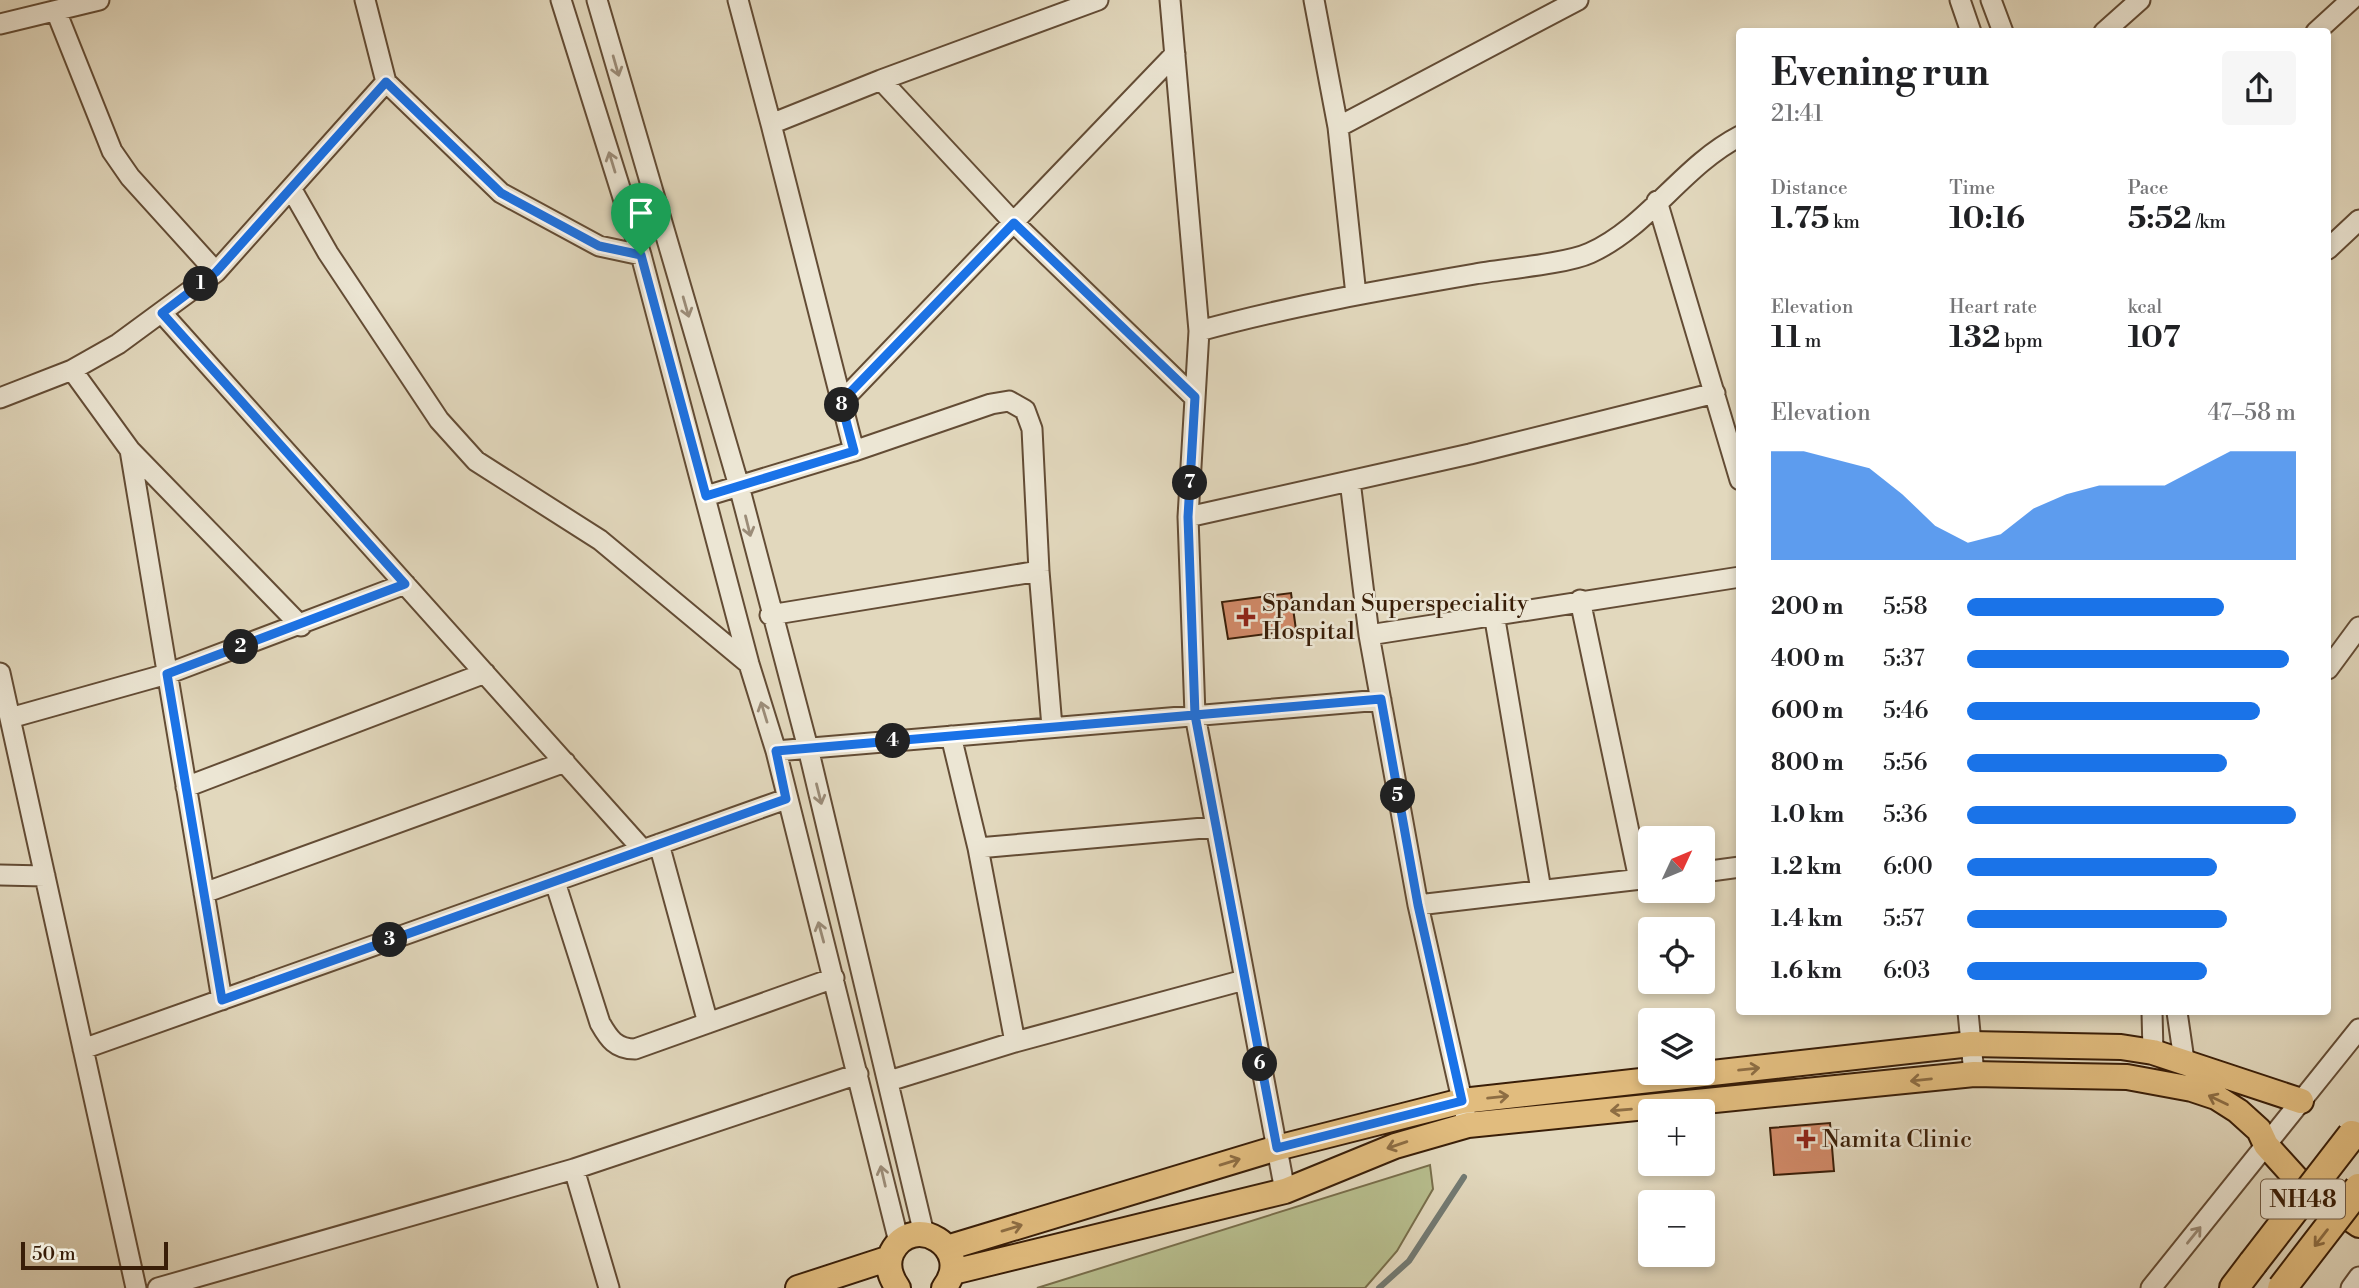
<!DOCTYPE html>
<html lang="en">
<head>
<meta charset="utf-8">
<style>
  body { margin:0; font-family:"Libre Bodoni",serif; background:#f6f6f6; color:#202124; height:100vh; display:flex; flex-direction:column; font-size:26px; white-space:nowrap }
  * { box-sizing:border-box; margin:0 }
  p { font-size:23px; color:#757577 }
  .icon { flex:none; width:38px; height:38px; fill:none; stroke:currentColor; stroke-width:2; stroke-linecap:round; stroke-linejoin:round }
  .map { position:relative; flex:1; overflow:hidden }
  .panel { position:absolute; left:1736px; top:28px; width:595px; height:987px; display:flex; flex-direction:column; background:#fff; border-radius:7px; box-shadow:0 4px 10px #0003 }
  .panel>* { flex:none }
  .needle { width:46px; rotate:46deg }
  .controls { position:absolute; left:1638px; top:826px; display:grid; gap:14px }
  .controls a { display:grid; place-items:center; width:77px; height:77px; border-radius:7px; background:#fff; box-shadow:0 4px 10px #0003; font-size:35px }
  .scale { position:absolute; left:21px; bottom:18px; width:147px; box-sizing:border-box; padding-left:7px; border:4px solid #391e08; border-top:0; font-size:19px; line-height:24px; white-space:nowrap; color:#391e08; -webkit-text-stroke:5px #ece6d4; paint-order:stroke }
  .pin { position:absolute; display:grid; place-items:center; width:60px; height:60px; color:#fff; margin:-72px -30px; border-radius:50% 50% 50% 0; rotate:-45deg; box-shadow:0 0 7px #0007 }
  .pin .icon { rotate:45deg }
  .km { position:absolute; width:35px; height:35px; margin:-18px; border-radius:50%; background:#222; color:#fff; font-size:19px; line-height:35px; text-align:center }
  .round { display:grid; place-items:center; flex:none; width:74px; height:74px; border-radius:7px; background:#f6f6f6 }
  .overview { display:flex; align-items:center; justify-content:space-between; height:119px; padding:0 35px }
  h1 { font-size:38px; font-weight:700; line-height:52px }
  .metrics { display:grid; grid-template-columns:repeat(3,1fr); gap:10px; height:119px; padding:7px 35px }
  .metrics div { display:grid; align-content:center }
  .metrics b { font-size:30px; font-weight:700 }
  .metrics small { font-size:19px; font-weight:400 }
  .metrics p { font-size:19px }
  .chart { height:196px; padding:14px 35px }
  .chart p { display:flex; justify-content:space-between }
  .chart svg { width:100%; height:126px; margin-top:7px; fill:#1a73e8; opacity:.7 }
  ul { padding:0 35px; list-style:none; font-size:23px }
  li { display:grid; grid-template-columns:112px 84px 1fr; align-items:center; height:52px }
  li i { height:18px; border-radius:9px; background:#1a73e8 }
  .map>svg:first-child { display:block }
  .green { fill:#b7be8e; stroke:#786e4b; stroke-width:2 }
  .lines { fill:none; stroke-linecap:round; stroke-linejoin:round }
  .stream { stroke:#727a73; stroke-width:6 }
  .building { fill:#d18a69; stroke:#391e08; stroke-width:2 }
  .minor-casing { stroke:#634c35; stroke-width:23 }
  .major-casing { stroke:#391e08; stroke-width:28 }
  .highway-casing { stroke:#391e08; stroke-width:32 }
  .minor { stroke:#ece6d4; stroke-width:19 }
  .major { stroke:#e1bc7e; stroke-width:24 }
  .highway { stroke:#e1bc7e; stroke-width:28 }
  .highway-bridge-casing { stroke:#391e08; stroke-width:32; stroke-linecap:butt }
  .highway-bridge { stroke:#e1bc7e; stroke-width:28 }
  .oneway { stroke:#9b8c78 }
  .oneway2 { stroke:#8d6d43 }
  .route-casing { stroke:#fff; stroke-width:14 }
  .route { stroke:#1a73e8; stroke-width:9 }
  .poi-dot { fill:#8f2418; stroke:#ece6d4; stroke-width:2.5 }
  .labels { text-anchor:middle; stroke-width:5; stroke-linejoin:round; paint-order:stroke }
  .shield { fill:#ece6d4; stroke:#6f5a45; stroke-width:2 }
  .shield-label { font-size:23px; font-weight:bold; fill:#391e08 }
  .poi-label { font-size:24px; fill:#391e08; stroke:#ece6d4; text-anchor:start }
</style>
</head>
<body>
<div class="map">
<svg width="2359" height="1288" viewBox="0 0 2359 1288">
  <rect width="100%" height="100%" fill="#e2d8bd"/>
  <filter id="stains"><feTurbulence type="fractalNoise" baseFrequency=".00286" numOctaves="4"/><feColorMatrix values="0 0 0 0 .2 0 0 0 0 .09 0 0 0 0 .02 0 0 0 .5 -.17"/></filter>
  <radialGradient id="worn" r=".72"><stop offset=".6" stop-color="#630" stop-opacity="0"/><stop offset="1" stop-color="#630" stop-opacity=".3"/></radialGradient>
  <path class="green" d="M 1430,1165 L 1433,1189 L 1397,1251 L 1365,1288 L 1037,1288 Z"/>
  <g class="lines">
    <path class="stream" d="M 1379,1288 L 1409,1261 L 1464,1177"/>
  </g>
  <path class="building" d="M 1291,593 L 1296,630 L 1228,639 L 1222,602 Z
    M 1830,1123 L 1834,1171 L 1774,1175 L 1770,1128 Z"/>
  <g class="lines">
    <g class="minor-casing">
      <path id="minor" d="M 365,0 L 386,82 L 501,193 L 599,246 L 641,255
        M 561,0 L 641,255 L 749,664 L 776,751 L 899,1242
        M 597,0 L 739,486 L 808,748 L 924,1234
        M 738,0 L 771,124
        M 1170,0 L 1199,331 L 1188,517 L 1195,715 L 1285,1191
        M 1314,0 L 1338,127 L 1356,295
        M 1960,0 L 1971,32
        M 1991,0 L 2003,32
        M 56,11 L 112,151 L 130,177 L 216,272
        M 0,24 L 99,0
        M 2104,32 L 2140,0
        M 2316,32 L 2351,0
        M 881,80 L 1014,223 L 1194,397
        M 1338,127 L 1578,0
        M 292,190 L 328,253 L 439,420 L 476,461 L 600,540 L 749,664
        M 1657,201 L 1740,480
        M 2328,249 L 2359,220
        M 162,313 L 643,850
        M 1199,331 C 1289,306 1382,290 1475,274 C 1503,269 1566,264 1590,253 C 1648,227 1682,166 1740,136
        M 72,370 L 130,450 L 301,626
        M 0,398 L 72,370 L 118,344 L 216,272 L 386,82
        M 841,402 L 1175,54
        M 130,450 L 222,1000
        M 854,451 L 991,404 L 1009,401 L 1025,410 L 1032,429 L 1039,571 L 1052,727
        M 1350,481 L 1369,635
        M 706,496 L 854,451 L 771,124 L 881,80 L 1098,0
        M 1188,517 L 1470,454 L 1715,393
        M 1580,600 L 1639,879
        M 1494,614 L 1541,890
        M 770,615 L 1039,571
        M 2328,669 L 2359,627
        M 0,673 L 136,1288
        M 10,718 L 167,674 L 405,584
        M 951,736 L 978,848
        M 776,751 L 1381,700
        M 186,787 L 485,673
        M 1215,827 L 978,848 L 1015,1042 L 1244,980
        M 659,844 L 708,1023
        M 1703,872 L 1740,867
        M 0,875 L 45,876
        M 555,882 L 600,1023 C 609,1039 616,1049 635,1049 L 834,978
        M 204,893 L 565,762
        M 1418,905 L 1369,635 L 1740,577
        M 1968,1012 L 1974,1074
        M 2152,1012 L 2153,1052
        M 2177,1012 L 2184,1060
        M 83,1049 L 786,799
        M 889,1081 L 1015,1042
        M 1465,1113 L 1418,905 L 1650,878
        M 574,1169 L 609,1288
        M 158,1288 L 574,1169 L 858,1074
        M 2151,1288 L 2359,1029
        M 2351,1288 L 2359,1277"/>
    </g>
    <g class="major-casing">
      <path id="major" d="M 947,1248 L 1277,1148 L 1462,1101 L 1971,1044 L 2121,1047 L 2153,1052 L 2301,1101
        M 953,1272 L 1285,1191 L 1395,1146 L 1468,1125 L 1974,1074 L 2127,1077 L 2192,1089 L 2216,1097 L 2238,1111 L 2259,1130 L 2266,1145 L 2304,1187 L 2359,1225
        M 798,1288 L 890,1258
        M 898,1288 C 890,1277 886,1265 892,1252 C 913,1211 975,1248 944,1288"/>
    </g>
    <g class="highway-casing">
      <path id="highway" d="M 2234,1288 L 2253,1263"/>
    </g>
    <use href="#minor" class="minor"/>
    <use href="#major" class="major"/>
    <use href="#highway" class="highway"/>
    <g class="highway-bridge-casing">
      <path id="highway-bridge" d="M 2253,1263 L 2352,1135
        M 2282,1288 L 2359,1188"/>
    </g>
    <use href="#highway-bridge" class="highway-bridge"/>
  </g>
  <defs><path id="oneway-shaft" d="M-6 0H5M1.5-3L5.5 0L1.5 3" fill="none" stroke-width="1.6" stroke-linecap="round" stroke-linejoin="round" transform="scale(1.75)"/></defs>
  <g class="oneway">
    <use href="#oneway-shaft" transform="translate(616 66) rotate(74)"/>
    <use href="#oneway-shaft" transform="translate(612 162) rotate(-107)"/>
    <use href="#oneway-shaft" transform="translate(686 307) rotate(74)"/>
    <use href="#oneway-shaft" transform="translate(748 526) rotate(76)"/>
    <use href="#oneway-shaft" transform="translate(764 712) rotate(-107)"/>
    <use href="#oneway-shaft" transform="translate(819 794) rotate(76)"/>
    <use href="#oneway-shaft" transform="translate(821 932) rotate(-105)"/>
    <use href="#oneway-shaft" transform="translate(883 1176) rotate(-103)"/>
    <use href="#oneway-shaft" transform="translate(2194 1235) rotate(-51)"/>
  </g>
  <g class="oneway2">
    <use href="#oneway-shaft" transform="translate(1749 1069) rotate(-6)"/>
    <use href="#oneway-shaft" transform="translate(1921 1080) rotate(174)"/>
    <use href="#oneway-shaft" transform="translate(1498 1097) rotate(-6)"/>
    <use href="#oneway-shaft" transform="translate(2218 1100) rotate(-154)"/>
    <use href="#oneway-shaft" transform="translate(1621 1110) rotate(175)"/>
    <use href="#oneway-shaft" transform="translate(1397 1145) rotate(161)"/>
    <use href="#oneway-shaft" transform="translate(1230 1162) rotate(-17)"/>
    <use href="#oneway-shaft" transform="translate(1012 1228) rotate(-17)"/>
    <use href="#oneway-shaft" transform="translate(2321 1238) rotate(128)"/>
  </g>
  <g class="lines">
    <g class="route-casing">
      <path id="route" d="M 641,255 L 599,246 L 501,193 L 386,82 L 216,272 L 162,313 L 405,584 L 167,674 L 222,1000 L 786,799 L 776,751 C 978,733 1179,717 1381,699 L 1418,905 L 1462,1101 L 1277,1148 L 1195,715 L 1188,517 L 1195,397 L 1014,223 L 841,402 L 854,451 L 706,496 L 641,255"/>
    </g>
    <use href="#route" class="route"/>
  </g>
  <g class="poi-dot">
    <path d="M1242.5 606.5h7v7h7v7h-7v7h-7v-7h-7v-7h7z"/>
    <path d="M1802.5 1128.5h7v7h7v7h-7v7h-7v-7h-7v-7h7z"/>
  </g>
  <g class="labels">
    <rect class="shield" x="2261" y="1179.5" width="84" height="39" rx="5"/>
    <g class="shield-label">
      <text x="2303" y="1207">NH48</text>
    </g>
    <g class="poi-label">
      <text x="1262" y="611">Spandan Superspeciality<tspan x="1262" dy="28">Hospital</tspan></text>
      <text x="1822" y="1147">Namita Clinic</text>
    </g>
  </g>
  <rect width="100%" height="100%" filter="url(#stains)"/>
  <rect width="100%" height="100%" fill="url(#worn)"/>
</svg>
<div class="controls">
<a><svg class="needle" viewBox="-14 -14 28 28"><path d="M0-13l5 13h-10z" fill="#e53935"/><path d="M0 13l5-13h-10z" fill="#757577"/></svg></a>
<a><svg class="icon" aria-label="locate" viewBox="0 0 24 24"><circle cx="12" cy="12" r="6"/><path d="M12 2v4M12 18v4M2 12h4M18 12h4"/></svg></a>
<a><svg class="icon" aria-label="layers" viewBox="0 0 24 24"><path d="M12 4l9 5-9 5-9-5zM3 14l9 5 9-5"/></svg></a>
<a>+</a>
<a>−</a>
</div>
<div class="scale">50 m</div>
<div class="pin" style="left:641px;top:255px;background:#1e9e55"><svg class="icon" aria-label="arrive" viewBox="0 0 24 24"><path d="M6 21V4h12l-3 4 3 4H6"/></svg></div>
<b class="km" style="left:201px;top:284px">1</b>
<b class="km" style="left:241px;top:647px">2</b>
<b class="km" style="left:390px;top:940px">3</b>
<b class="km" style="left:893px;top:741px">4</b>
<b class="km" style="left:1398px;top:796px">5</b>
<b class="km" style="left:1260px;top:1064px">6</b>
<b class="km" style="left:1190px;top:483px">7</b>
<b class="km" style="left:842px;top:405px">8</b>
<section class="panel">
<div class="overview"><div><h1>Evening run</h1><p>21:41</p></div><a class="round"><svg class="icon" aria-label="share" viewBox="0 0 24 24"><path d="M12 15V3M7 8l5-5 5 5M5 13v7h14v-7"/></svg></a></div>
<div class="metrics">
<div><p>Distance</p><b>1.75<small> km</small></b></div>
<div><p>Time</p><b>10:16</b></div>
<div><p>Pace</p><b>5:52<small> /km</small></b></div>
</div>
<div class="metrics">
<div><p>Elevation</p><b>11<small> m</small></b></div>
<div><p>Heart rate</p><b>132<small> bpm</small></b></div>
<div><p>kcal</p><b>107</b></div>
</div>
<div class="chart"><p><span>Elevation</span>47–58 m</p>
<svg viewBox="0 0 160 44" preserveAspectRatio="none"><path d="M0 44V6L10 6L20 9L30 12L40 21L50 32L60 38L70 35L80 26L90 21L100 18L110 18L120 18L130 12L140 6L150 6L160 6V44z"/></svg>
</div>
<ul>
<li><b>200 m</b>5:58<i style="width:78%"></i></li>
<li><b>400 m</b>5:37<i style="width:98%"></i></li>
<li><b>600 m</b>5:46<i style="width:89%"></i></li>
<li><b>800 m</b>5:56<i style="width:79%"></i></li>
<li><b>1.0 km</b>5:36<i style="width:100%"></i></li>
<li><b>1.2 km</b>6:00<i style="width:76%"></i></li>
<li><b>1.4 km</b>5:57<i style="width:79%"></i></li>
<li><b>1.6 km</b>6:03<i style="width:73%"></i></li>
</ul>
</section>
</div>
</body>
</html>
